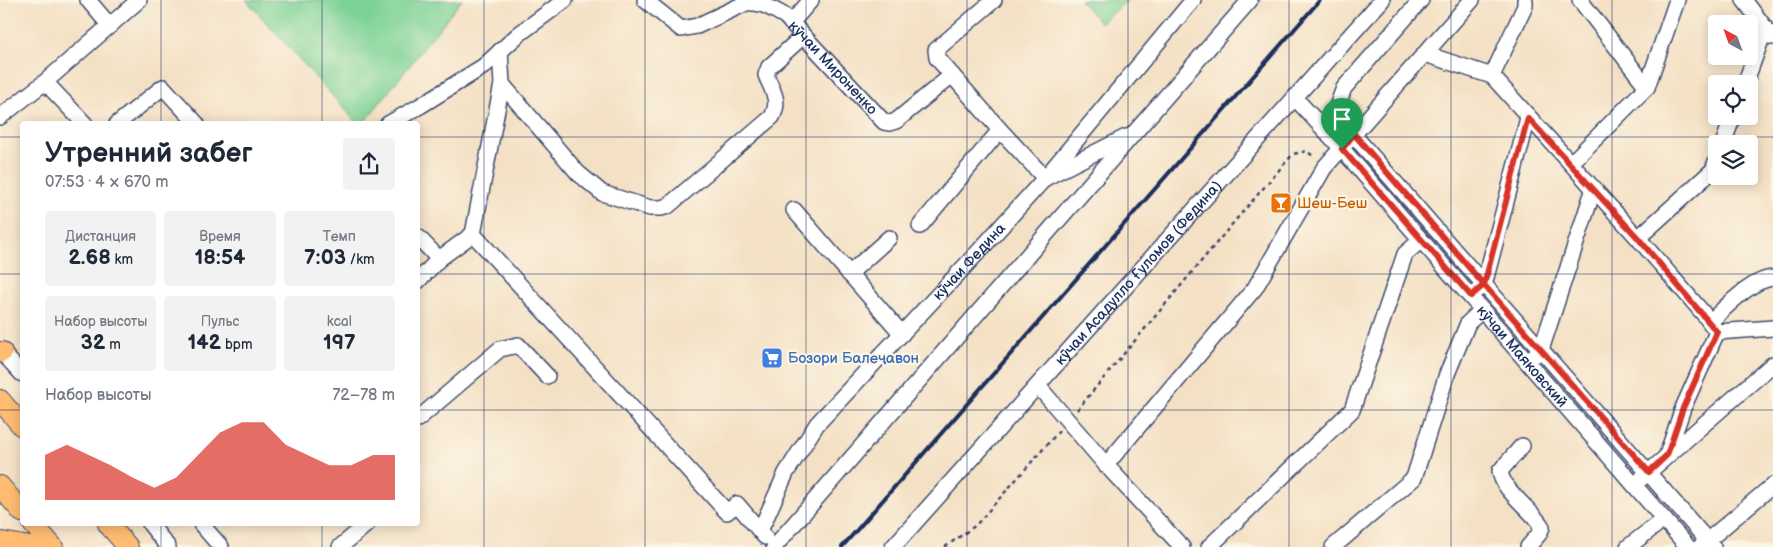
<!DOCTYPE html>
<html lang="ru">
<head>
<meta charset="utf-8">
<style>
  body { margin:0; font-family:"Balsamiq Sans",sans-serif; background:#f2f2f3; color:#1f2937; height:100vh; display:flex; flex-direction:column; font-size:19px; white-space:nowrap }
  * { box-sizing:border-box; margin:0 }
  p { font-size:16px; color:#747a83 }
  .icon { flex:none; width:28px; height:28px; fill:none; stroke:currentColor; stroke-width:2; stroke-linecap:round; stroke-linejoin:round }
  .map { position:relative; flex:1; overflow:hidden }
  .details { position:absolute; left:20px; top:121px; width:400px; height:405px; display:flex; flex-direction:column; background:#fff; border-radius:5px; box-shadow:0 2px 12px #0003 }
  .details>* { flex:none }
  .needle { width:32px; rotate:319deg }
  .buttons { position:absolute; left:1708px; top:15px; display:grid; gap:10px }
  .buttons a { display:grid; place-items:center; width:50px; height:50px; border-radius:5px; background:#fff; box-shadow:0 2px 12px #0003; font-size:25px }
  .pin { position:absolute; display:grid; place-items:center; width:42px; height:42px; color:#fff; margin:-51px -21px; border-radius:50% 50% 50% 0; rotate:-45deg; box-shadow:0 0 5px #0007 }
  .pin .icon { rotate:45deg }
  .round { display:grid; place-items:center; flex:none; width:52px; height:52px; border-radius:5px; background:#f2f2f3 }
  .overview { display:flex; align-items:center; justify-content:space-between; height:85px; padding:0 25px }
  h1 { font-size:28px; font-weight:700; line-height:38px }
  .stats { display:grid; grid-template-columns:repeat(3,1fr); gap:8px; height:85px; padding:5px 25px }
  .stats div { display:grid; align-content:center; border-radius:5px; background:#f2f2f3; text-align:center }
  .stats b { font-size:21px; font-weight:700 }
  .stats small { font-size:14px; font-weight:400 }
  .stats p { font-size:14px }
  .chart { height:140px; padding:10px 25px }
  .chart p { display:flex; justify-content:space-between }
  .chart svg { width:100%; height:90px; margin-top:5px; fill:#d93025; opacity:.7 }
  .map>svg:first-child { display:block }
  .green { fill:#7cd296; stroke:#4c807a }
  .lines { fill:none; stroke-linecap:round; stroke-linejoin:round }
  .minor-casing { stroke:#3c4a6d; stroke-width:18 }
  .major-casing { stroke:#3c4a6d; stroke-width:22 }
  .path { stroke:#3c4a6d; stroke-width:2.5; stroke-dasharray:4 4; stroke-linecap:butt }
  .minor { stroke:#fff; stroke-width:15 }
  .major { stroke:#febb71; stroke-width:20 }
  .rail { stroke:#1b2f5e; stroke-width:4 }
  .route-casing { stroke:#fff; stroke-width:10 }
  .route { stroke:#d93025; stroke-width:6 }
  .grid { fill:none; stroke:#1b2f5e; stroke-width:1; stroke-opacity:0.55 }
  .labels { text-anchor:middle; stroke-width:4.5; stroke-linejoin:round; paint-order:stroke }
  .street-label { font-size:15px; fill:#1b2f5e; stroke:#fcf5e5 }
  .food-label { font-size:15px; fill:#c56008; stroke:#fcf5e5; text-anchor:start }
  .shop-label { font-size:15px; fill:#366cbe; stroke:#fcf5e5; text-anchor:start }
</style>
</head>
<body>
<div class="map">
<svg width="1773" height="547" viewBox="0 0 1773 547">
  <rect width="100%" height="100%" fill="#fcf5e5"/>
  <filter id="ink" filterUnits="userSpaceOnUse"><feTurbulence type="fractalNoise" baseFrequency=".02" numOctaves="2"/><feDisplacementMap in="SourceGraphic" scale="10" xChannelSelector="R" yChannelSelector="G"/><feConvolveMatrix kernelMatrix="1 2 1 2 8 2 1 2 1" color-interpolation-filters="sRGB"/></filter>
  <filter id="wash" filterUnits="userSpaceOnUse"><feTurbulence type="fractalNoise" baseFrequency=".0096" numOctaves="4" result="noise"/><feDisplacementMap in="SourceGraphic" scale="20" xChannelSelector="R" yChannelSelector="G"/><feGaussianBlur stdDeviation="1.12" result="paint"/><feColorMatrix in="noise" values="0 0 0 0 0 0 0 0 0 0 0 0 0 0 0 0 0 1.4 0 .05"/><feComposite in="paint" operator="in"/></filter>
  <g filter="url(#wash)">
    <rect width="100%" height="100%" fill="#f4e1c5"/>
    <path class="green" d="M 246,0 L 462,0 L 363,124 L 358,124 Z
      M 1080,0 L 1128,0 L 1100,23 Z"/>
  </g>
  <g filter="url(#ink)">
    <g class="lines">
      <g class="minor-casing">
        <g id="minor">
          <path d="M 88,0 L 110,26"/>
          <path id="s1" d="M 645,0 L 681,29 L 697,26 L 746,3 C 761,1 772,9 785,16 L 884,122 L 890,123 L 896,121 L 952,75"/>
          <path d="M 994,0 L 936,50 L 937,58 L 1000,130 L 1045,178 L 1126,137"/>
          <path d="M 1421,0 L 1344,88 L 1336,109 L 1344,124 L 1713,547"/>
          <path d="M 1580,0 L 1647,87"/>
          <path d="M 1744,0 L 1772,37"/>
          <path d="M 791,23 L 811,0"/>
          <path d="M 1425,54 L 1492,76 L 1638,238"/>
          <path d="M 1492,76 L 1525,6 L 1525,0"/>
          <path d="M 45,82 L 85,124"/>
          <path d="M 502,84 L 578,173 L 602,193 L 650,208 L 661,208 L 668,206 L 772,117 C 781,101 772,90 766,75 L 769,67 L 803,36"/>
          <path d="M 1745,84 L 1765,29"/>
          <path id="s2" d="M 1295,98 L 1342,149 L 1688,547"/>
          <path d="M 0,117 L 45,82 L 139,0"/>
          <path d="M 117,124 L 163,87 L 197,124"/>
          <path d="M 388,124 L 420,106 L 484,66 L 519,34 L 565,0"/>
          <path d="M 1723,144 L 1733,116"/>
          <path d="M 1571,163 L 1647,87 L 1677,0"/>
          <path d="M 794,210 L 902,334"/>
          <path d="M 920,226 L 1000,130"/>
          <path d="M 473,234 L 502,84 L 500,51"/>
          <path d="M 418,237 L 439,259"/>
          <path d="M 849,274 L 889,238"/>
          <path d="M 418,281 L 439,259 L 473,234 L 727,512 L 737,504 L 765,537"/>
          <path d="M 1479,289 L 1484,285 L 1528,118"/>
          <path d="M 1710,322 C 1725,308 1752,279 1773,278"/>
          <path d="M 1717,332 L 1773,328"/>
          <path d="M 0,350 L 22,374"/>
          <path d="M 1535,355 L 1541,350 L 1594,188"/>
          <path d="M 1038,386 L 1106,465 L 1182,547"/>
          <path d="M 418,419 L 500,349 L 518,345 L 547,376"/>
          <path d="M 1522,446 L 1500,471 C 1502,491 1532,509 1542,527 L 1539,534 L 1528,547"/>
          <path d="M 1667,455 L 1683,408 L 1717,332 L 1703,313 L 1638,238 L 1713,170 L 1716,161"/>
          <path d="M 1106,465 L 1255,288 L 1324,168 L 1472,0"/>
          <path d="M 1642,478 L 1773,364"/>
          <path d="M 150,524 L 168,547"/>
          <path d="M 201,524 L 221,547"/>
          <path id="s3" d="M 760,531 L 786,473 L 817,424 L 981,249 L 1045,178 L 1193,0"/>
          <path d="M 340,547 L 367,524"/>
          <path d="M 774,547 L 1250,0"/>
          <path id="s4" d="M 893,547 L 1382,0"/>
          <path d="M 1209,547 L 1352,410 L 1405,254 L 1421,240"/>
          <path d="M 1333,547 L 1414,478 L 1447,374 L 1468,323 L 1482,310"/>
          <path d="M 1628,547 L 1664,519"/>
          <path d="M 1700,547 L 1773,485"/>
        </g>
      </g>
      <g class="major-casing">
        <path id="major" d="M 0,352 L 2,352
          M 0,400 L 22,426
          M 0,486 L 22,512
          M 33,524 L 53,547
          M 108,524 L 128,547
          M 2,542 L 30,547"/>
      </g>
      <path class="path" d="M 1077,410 L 1234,222 L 1293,154 L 1307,151 L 1315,158
        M 945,547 L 976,525 L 1059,431"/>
      <use href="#minor" class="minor"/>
      <use href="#major" class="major"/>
      <path class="rail" d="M 842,547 L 1320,0"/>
    </g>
  </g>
  <g class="lines" filter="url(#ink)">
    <g class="route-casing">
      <path id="route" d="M 1342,149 L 1471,296 L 1484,285 L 1649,472 L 1667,455 L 1683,408 L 1717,332 L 1638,238 L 1528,118 L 1484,285 L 1354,134 L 1342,149"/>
    </g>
    <use href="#route" class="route"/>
  </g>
  <path class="grid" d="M 161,0 L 161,124M 322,0 L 322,124M 484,0 L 484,547M 645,0 L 645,547M 806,0 L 806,547M 967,0 L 967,547M 1128,0 L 1128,547M 1289,0 L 1289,547M 1451,0 L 1451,547M 1612,0 L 1612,547M 0,137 L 22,137M 418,137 L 1773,137M 0,274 L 22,274M 418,274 L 1773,274M 0,410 L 22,410M 418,410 L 1773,410M 161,524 L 161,547M 322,524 L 322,547"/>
  <defs>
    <g id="bar-square" transform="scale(1.125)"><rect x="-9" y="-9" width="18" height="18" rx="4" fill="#e8710a" stroke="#fcf5e5"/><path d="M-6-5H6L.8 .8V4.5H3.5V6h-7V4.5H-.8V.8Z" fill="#fff"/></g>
    <g id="supermarket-square" transform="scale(1.125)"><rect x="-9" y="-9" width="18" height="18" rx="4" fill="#3f7fe0" stroke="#fcf5e5"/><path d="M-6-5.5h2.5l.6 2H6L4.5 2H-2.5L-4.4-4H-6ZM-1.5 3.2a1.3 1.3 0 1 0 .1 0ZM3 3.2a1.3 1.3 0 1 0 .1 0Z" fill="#fff"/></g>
  </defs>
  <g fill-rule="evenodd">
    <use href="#bar-square" x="1281" y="203"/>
    <use href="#supermarket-square" x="772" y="358"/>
  </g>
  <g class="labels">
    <g class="street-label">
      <text dy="5" stroke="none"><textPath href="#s1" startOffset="229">кӯчаи Мироненко</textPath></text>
      <text dy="5" stroke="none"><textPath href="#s3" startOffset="344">кӯчаи Федина</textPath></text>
      <text dy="5" stroke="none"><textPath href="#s4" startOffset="368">кӯчаи Асадулло Ғуломов (Федина)</textPath></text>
      <text dy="5" stroke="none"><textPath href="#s2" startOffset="344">кӯчаи Маяковский</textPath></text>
    </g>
    <g class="food-label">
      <text x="1297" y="208">Шеш-Беш</text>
    </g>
    <g class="shop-label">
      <text x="788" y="363">Бозори Балеҷавон</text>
    </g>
  </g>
</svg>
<div class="buttons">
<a><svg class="needle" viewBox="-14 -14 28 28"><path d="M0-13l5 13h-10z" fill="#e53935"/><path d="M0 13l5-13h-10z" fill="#747a83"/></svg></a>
<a><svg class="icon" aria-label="locate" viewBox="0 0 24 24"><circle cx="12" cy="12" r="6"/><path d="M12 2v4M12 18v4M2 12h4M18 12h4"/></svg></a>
<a><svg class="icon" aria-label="layers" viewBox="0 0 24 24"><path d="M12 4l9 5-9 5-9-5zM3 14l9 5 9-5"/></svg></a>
</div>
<div class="pin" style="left:1342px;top:149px;background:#1e9e55"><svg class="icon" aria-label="arrive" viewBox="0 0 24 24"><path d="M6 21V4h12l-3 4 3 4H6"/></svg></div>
<section class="details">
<div class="overview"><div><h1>Утренний забег</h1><p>07:53 · 4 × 670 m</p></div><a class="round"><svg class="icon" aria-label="share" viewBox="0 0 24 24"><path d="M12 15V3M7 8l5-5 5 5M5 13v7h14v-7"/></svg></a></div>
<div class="stats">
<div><p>Дистанция</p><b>2.68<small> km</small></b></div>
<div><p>Время</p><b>18:54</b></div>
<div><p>Темп</p><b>7:03<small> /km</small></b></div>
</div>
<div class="stats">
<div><p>Набор высоты</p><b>32<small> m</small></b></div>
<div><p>Пульс</p><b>142<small> bpm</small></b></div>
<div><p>kcal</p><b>197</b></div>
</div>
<div class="chart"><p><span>Набор высоты</span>72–78 m</p>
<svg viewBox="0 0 160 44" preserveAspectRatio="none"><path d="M0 44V22L10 17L20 22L30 27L40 33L50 38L60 33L70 22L80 11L90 6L100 6L110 17L120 22L130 27L140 27L150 22L160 22V44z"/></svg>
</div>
</section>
</div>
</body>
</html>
